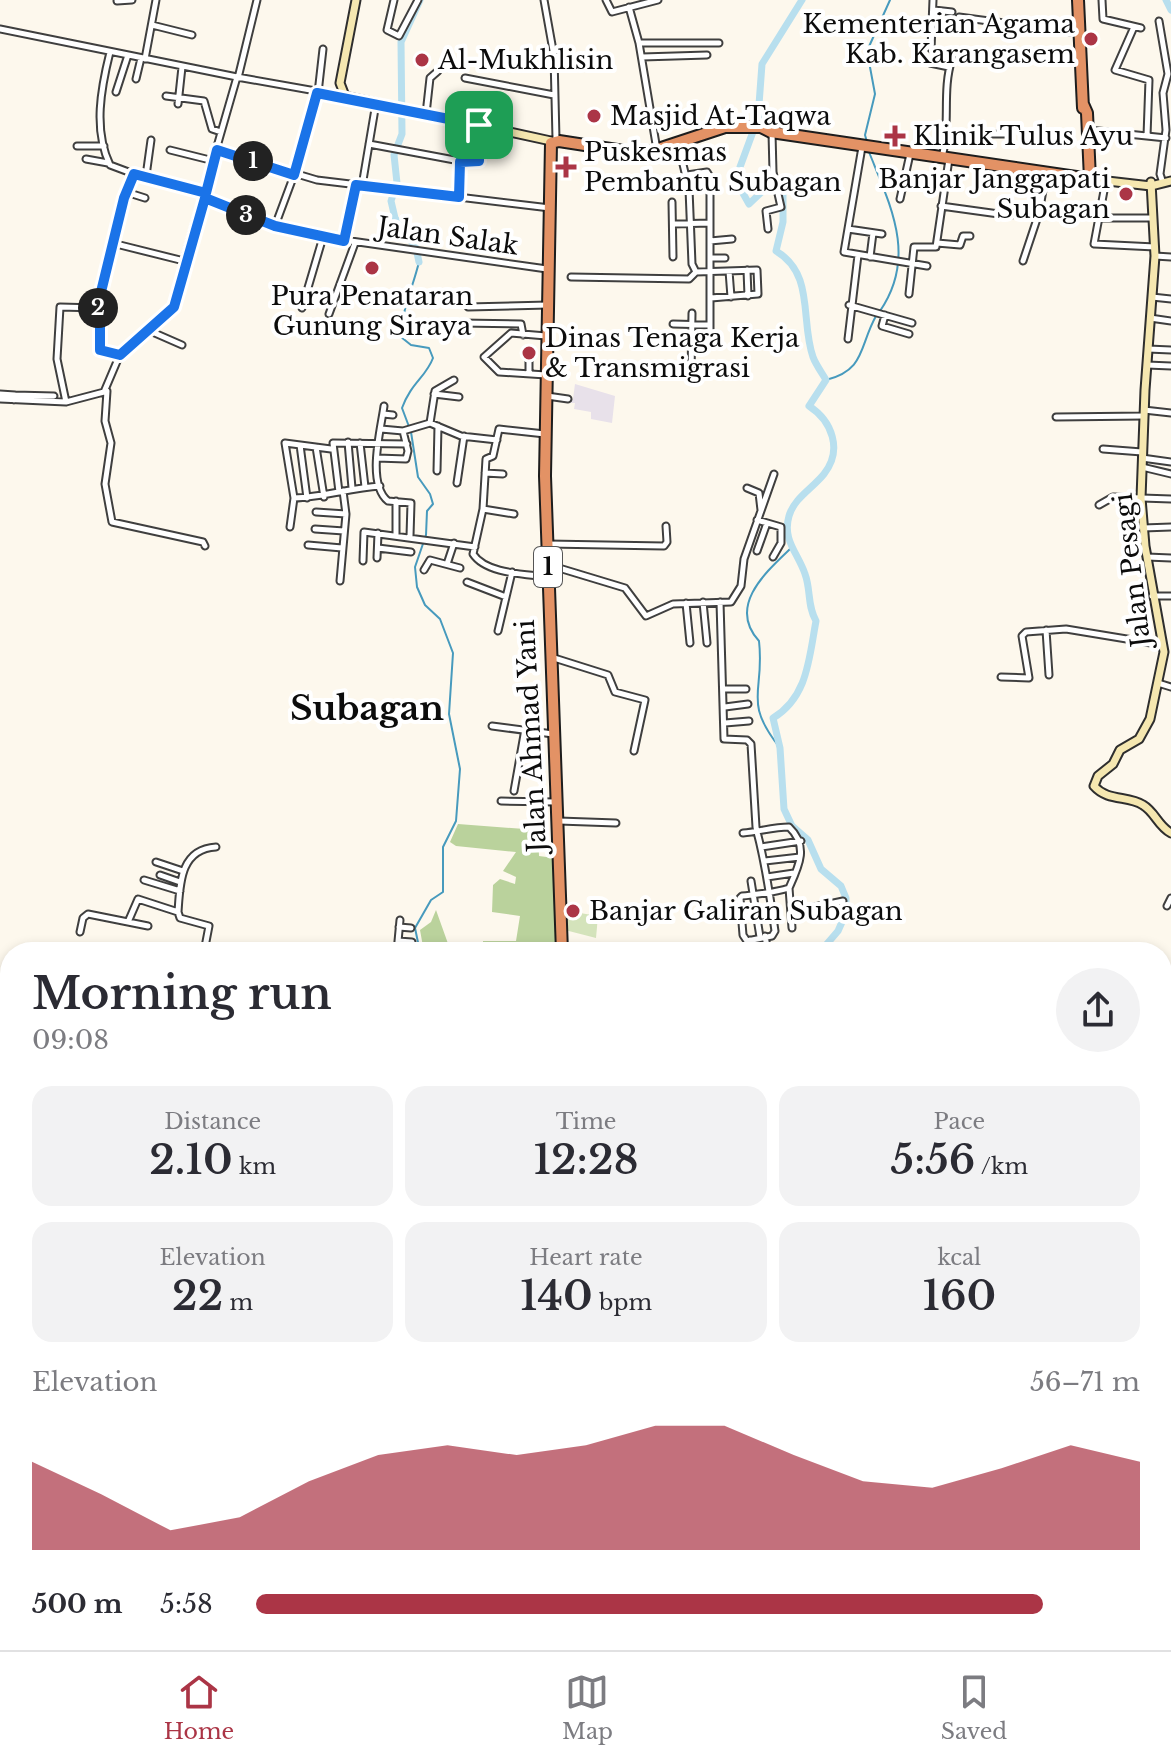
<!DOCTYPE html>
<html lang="en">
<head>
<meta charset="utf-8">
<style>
  body { margin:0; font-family:"Libre Baskerville",serif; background:#f2f2f3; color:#2b2b33; height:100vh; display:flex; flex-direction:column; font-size:30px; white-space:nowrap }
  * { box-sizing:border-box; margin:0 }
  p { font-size:26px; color:#7c7c81 }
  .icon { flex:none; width:44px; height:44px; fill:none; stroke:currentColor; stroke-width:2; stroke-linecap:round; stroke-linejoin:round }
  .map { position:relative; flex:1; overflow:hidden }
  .side { position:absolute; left:0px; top:942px; width:1172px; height:708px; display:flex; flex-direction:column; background:#fff; border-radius:32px 32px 0 0; box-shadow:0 4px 12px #0003 }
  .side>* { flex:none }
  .pin { position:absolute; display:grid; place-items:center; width:68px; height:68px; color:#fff; margin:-34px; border-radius:16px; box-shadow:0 4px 12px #0006 }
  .km { position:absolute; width:40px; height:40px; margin:-20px; border-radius:50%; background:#222; color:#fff; font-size:22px; line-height:40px; text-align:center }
  .round { display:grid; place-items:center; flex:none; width:84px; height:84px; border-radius:42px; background:#f2f2f3 }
  .head { display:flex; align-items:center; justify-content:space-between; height:136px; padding:0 32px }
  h1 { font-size:44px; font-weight:600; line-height:60px }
  .figures { display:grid; grid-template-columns:repeat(3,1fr); gap:12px; height:136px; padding:8px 32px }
  .figures div { display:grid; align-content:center; border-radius:20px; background:#f2f2f3; text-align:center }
  .figures b { font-size:40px; font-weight:600 }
  .figures small { font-size:22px; font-weight:400 }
  .figures p { font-size:22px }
  .chart { height:224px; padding:16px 32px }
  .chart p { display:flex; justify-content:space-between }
  .chart svg { width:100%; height:144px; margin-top:8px; fill:#ab3546; opacity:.7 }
  ul { padding:0 32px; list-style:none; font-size:26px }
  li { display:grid; grid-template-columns:128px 96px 1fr; align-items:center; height:60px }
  li i { height:20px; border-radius:10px; background:#ab3546 }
  .dock { display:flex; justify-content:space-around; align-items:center; height:112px; border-top:2px solid #e1e1e2; background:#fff; font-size:22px; color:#7c7c81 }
  .dock a { display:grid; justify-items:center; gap:4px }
  .dock .current { color:#ab3546 }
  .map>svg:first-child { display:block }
  .industrial { fill:#e8e1ea }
  .farmland { fill:#f0ead0 }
  .green { fill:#d4e3bb }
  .forest { fill:#bad29c }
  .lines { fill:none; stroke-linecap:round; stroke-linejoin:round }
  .stream { stroke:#479abd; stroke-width:2 }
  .river { stroke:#b8dfee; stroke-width:7 }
  .street-casing { stroke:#3f3f3f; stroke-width:9 }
  .secondary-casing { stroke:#2e2e2e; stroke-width:11 }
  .highway-casing { stroke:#1d1d1d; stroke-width:14 }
  .street { stroke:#fff; stroke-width:5 }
  .secondary { stroke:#f5e7b0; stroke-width:7 }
  .highway { stroke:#e39265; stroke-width:10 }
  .route-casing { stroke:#fff; stroke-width:16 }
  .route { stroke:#1a73e8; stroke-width:10 }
  .poi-dot { fill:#ab3546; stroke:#fff; stroke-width:3 }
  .labels { text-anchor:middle; stroke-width:8; stroke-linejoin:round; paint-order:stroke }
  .shield { fill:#fff; stroke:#555; stroke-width:2 }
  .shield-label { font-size:24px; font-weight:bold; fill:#0c0c0c }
  .poi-label { font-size:26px; fill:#0c0c0c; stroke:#fff; text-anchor:start }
  .street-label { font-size:26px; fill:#0c0c0c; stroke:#fff }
  .district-label { font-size:34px; font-weight:bold; fill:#0c0c0c; stroke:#fff }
</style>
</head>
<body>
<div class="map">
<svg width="1171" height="1650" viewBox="0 0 1171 1650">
  <rect width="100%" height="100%" fill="#fdf8ed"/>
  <path class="industrial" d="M 575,384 L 615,396 L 612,423 L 591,419 L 591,412 L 574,409 L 575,403 L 568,403 L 573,399 Z"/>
  <path class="farmland" d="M 206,1640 L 330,1640 L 330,1650 L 206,1650 Z"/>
  <path class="green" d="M 562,910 L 598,916 L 596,938 L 561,929 Z"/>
  <path class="forest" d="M 458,824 L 538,830 L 539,856 L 554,858 L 557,952 L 483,952 L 483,941 L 516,941 L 520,916 L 492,912 L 493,885 L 500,879 L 515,884 L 516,877 L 503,871 L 516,852 L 456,846 L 450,842 Z
    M 436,910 L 451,952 L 424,952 L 420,930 L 431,922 Z
    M 0,1366 L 10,1372 L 10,1427 L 0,1426 Z
    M 0,1487 L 10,1493 L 10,1588 L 0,1586 Z
    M 114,1640 L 165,1640 L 159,1650 L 87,1650 Z
    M 345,1640 L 414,1640 L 429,1645 L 431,1640 L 467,1650 L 351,1650 Z
    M 689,1640 L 740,1640 L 740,1644 L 759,1650 L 696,1650 Z"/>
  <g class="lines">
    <path class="stream" d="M 867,142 L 865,135 L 875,94 L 867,51 L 890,0
      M 869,152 C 891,207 917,257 880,311
      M 419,262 C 413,287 401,312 401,337 L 411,345 L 429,348 L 433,358 C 426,377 411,383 402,408 L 411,432 L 418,477 L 430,494 L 433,504 L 427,511 L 426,535 L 415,567 L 417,587 L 425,605 L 440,619 L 453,653 L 449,714 L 460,769 L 456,821 L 443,847 L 443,892 L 431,900 L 415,928 L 420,952
      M 826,380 C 866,370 859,346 876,316
      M 780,748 C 742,700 765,693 759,641 C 727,606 766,572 791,548
      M 333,1640 L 334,1650
      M 815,1640 L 817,1650
      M 1047,1640 L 1048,1650"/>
    <path class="river" d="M 802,0 L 762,64 L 758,118 L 740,167 L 740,188 L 749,204 L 770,184 L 783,187 L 783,222 L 776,251 C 815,274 800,320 813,357 C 816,365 822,373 826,380 L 809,406 C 832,421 843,450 824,474 C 813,488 794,498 789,516 C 782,540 798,553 805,574 C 811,590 807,605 816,621 C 809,658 808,697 773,718 L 780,748 L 784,809 L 792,826 L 808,840 L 821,869 L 841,886 L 846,898 L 846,913 L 838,931 L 820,952
      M 1166,0 L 1171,10
      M 419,262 L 416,248 L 395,218 L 391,201 L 397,183 L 394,155 L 402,134 L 401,42 L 420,0"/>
    <g class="street-casing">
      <path id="street" d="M 394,0 L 387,30 L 399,36 L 418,0
        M 544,0 L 554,56 L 556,139
        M 606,0 L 612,12 L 658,0
        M 933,0 L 931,49 L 952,59 C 942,89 950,122 943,153
        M 1102,0 L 1103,19 L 1141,28
        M 117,1 L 132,0
        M 629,7 L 639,43 L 657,150
        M 934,10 L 952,12
        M 959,17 L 1079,33
        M 1159,21 L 1168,74 L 1163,93 L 1166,130 L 1160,174 L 1163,183
        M 152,25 L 192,35
        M 910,26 L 932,29
        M 1134,27 L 1115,70 L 1149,80 L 1147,136
        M 0,29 L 237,77
        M 639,43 L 719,43
        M 110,52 C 101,88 93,130 110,165 L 134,174
        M 642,57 L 707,55
        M 145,59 L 156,0
        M 930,63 L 949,67
        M 238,78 L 257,0
        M 465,78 L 554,95
        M 136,79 L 141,58
        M 116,92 L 128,55
        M 318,93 L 323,49
        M 166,96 L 204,101 L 212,129 L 221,132
        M 178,104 L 182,67
        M 426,114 L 430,78 L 438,71
        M 1089,130 L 1166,138
        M 946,134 L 1010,134
        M 369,144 L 476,164 L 479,161 L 479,125
        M 678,144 L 689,189 L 692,264 L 696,272
        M 77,146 L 104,146
        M 862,147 L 844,252 L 927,266
        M 170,150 L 214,161
        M 217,150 L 317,180 L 550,208
        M 86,159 L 108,163
        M 687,175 L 707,172 L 710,177 L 710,331
        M 146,176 L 151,140
        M 1106,180 L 1094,244 L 1155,247
        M 362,186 L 376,103
        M 754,190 L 773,172
        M 126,192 L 145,198
        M 459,197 L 464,122
        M 205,198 L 267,224 L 323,237 L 547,269
        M 900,199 L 910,154
        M 672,202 L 673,257
        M 941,206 L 1006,215 L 1037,214
        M 1101,218 L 1153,218
        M 673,224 L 709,223
        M 275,226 L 294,175 L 317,93
        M 768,229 L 766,211 L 781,207 L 773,172 L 772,133
        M 848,229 L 882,234
        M 344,241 L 356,185
        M 710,241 L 732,239
        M 112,243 L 184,261
        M 937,243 L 960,245 L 963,236 L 970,236
        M 1155,256 L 1171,257
        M 870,257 L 873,233
        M 711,258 L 725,258
        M 1023,261 L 1039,213 L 1046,173
        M 747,270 L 748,296
        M 729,271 L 731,297
        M 571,277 L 689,279 L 696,272 L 757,270 L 758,294 L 711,298
        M 909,294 L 914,247 L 936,247 L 949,159
        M 1152,297 L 1171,299
        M 849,305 L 912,323
        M 468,307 L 548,305
        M 302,308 L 323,237
        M 329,314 L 355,243
        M 885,315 L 882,326 L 909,334
        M 1150,318 L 1171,321
        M 461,323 L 521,324 L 523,335
        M 673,324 L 710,325
        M 150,331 L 182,345
        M 848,339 L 858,255
        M 1148,349 L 1171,350
        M 120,355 L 99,348 L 100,296 L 124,198 L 134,174 L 206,193
        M 1147,365 L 1171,366
        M 529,373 L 529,361
        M 546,375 L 499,372 L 484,357 L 511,333 L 546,336
        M 691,375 L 692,313
        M 107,391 L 105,421 L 111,443 L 105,484 L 112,522 L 203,542 L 205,546
        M 0,394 L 15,395
        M 434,394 L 459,397
        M 547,396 L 568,399
        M 0,399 L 66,402 L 104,392 L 121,352 L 159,323 L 176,303 L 184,261 L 237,77 L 344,96
        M 14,400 L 15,395 L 54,396
        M 66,402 L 57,359 L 60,307 L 98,308
        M 384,406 C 381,429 366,483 388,501 L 411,503 L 410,536
        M 1144,410 L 1171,413
        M 383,414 L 393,415
        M 1056,417 L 1144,416
        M 430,423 L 435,391 L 454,380
        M 381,429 L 403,431 L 430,423 L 461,436 L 497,440
        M 545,434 L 499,429 L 493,456 L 486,459 L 483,509 L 473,554 C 486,574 526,574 547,577
        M 348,442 L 352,488
        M 360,443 L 365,487
        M 300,445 L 307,498
        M 316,447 L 324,497
        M 1103,449 L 1142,452
        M 377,458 L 406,459 L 408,451 L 403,431
        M 1142,458 L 1171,462
        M 1142,467 L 1171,474
        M 437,471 L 438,426
        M 485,473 L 503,474
        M 457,483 L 464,436
        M 747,488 L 759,493 L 761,510
        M 339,492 L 333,443 L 407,444
        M 294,498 C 323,497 350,488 380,486
        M 1099,505 L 1113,497 L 1171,499
        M 483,509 L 514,514
        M 316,512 L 346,514
        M 757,520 L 781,527 L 781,543 L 773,557
        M 290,527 L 294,498 L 285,443 L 331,449
        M 1143,528 L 1171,527
        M 315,529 L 344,531
        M 396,535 L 396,501
        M 548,544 L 664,546 L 667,542 L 666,526
        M 308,545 L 342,548
        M 378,548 L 411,552
        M 757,551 L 767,523
        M 1147,557 L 1171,558
        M 377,558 L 378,533
        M 363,561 L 364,532 L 475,547
        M 447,564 L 454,543
        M 549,565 L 625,588 L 646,616 L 673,604 L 731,602 L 741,586 L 744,559 L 774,474
        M 424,570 L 430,560 L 460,568
        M 340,581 L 346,514 L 343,491
        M 467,582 L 506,597
        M 1152,596 L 1171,596
        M 703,602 L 707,643
        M 720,602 L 724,739 L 747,740 L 751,744 L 756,827 L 757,832 C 766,865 770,898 775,931 L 772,936 L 747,941 L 743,935 L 740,898 L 742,896 C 758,894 774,893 789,888 C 799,866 809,846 789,827 C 773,827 758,832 743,833
        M 686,603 L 690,643
        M 1046,630 L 1049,675
        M 498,631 L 512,572
        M 551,657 L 608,675 L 615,692 L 645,700 L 634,751
        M 1001,677 L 1029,678 L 1022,636 L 1026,632 L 1066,629 L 1163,645
        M 1158,683 L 1171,687
        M 724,689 L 746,689
        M 725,707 L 748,704
        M 725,723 L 749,721
        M 492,726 L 553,734
        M 514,791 L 525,729
        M 501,801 L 556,802
        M 559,821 L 616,823
        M 761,847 L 801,841
        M 765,861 L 800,857
        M 156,862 L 183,871
        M 160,875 L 180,882
        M 767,877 L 794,873
        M 144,880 L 180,891
        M 751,881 L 760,937
        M 789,888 L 792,928
        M 1167,906 L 1171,898
        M 178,912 L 180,918 L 209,926 L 204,952
        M 791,912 L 843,901
        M 128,922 L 148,926
        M 399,927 L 411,928
        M 80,932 L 83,918 L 88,914 L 128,922 L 138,899 L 178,912 C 180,884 180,849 216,847
        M 765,936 L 768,952
        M 750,940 L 752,952
        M 398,941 L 412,942
        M 397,952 L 400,920
        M 346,1640 L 354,1650
        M 455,1650 L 459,1640
        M 928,1650 L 932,1640"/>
    </g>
    <g class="secondary-casing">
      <path id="secondary" d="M 356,0 L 340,83 L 345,96 L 551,141
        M 1090,179 L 1151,186 L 1171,181
        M 1151,182 L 1155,256 L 1145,390 L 1141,498 L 1145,546 L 1164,652 L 1150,719 L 1139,739 L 1120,750 L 1113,764 L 1098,776 L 1094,786 C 1108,802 1128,795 1143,805 C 1155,812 1158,826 1171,833
        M 1162,1559 L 1171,1555
        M 797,1640 L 798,1650"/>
    </g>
    <g class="highway-casing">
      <path id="highway" d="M 1078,0 L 1083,108
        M 761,127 L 771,132 L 1090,179 L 1087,113 L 1083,104
        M 559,141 L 551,143 L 545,476 L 562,952
        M 559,141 L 643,154 L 725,127 L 760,127
        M 567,1650 L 569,1640"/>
    </g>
    <use href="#street" class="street"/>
    <use href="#secondary" class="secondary"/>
    <use href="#highway" class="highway"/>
  </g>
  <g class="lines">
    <g class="route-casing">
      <path id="route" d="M 317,93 L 479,125 L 479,161 L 460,162 L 459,197 L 356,185 L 344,241 L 275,226 L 205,198 L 174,307 L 120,355 L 100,350 L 100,296 L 124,198 L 134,174 L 206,193 L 217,150 L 294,175 Z"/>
    </g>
    <use href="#route" class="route"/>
  </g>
  <g class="poi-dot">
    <circle cx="1091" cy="39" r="8"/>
    <circle cx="422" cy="60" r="8"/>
    <circle cx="594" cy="116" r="8"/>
    <path d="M891 124h8v8h8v8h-8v8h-8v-8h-8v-8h8z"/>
    <path d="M562 155h8v8h8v8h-8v8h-8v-8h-8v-8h8z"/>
    <circle cx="1126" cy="194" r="8"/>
    <circle cx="372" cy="268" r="8"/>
    <circle cx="529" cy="353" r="8"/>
    <circle cx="573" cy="911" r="8"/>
  </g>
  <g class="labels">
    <rect class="shield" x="534" y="547" width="28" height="40" rx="6"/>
    <g class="shield-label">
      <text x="548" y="575">1</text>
    </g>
    <g class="poi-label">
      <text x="1075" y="33" text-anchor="end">Kementerian Agama<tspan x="1075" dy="30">Kab. Karangasem</tspan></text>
      <text x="438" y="69">Al-Mukhlisin</text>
      <text x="610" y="125">Masjid At-Taqwa</text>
      <text x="913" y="145">Klinik Tulus Ayu</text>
      <text x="584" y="161">Puskesmas<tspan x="584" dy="30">Pembantu Subagan</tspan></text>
      <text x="1110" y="188" text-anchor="end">Banjar Janggapati<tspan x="1110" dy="30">Subagan</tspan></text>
      <text x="372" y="305" text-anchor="middle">Pura Penataran<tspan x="372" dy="30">Gunung Siraya</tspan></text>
      <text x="545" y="347">Dinas Tenaga Kerja<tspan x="545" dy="30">&amp; Transmigrasi</tspan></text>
      <text x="589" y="920">Banjar Galiran Subagan</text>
    </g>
    <g class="street-label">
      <text transform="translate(448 236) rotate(8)" y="9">Jalan Salak</text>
      <text transform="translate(1132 570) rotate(-97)" y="9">Jalan Pesagi</text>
      <text transform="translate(531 736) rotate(-93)" y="9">Jalan Ahmad Yani</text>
    </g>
    <g class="district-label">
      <text x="367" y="720">Subagan</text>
    </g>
  </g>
</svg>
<div class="pin" style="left:479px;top:125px;background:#1e9e55"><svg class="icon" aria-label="arrive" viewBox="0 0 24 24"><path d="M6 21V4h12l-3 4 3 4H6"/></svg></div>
<b class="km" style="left:253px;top:161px">1</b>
<b class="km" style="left:98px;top:308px">2</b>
<b class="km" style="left:246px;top:215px">3</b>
<section class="side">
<div class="head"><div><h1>Morning run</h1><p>09:08</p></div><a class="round"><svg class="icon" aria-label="share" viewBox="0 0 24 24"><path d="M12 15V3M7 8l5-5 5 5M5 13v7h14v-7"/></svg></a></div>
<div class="figures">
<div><p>Distance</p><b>2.10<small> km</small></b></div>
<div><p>Time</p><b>12:28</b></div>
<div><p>Pace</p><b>5:56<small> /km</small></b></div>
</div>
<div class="figures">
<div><p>Elevation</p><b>22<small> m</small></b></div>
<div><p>Heart rate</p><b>140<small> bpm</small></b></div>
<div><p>kcal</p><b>160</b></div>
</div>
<div class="chart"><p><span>Elevation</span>56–71 m</p>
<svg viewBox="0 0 160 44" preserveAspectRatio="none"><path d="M0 44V17L10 27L20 38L30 34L40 23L50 15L60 12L70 15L80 12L90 6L100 6L110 15L120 23L130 25L140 19L150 12L160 17V44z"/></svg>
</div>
<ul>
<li><b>500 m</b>5:58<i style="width:89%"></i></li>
</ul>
</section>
</div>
<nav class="dock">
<a class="current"><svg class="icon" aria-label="home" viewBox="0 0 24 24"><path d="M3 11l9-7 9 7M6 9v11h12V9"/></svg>Home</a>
<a><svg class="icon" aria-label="map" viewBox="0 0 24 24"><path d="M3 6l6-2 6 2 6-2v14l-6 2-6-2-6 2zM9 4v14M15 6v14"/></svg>Map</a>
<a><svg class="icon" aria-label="saved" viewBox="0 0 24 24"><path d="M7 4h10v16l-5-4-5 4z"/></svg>Saved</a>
</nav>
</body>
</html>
